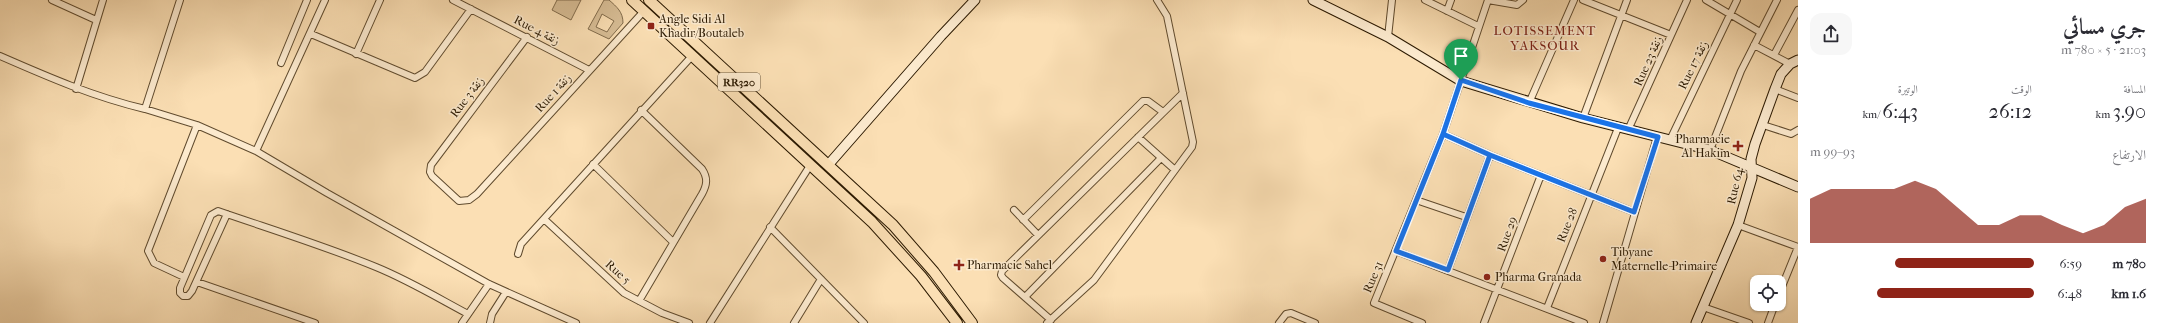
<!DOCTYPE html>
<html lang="ar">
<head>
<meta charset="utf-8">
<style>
  body { margin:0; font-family:"IM FELL French Canon",Amiri,serif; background:#f7f7f7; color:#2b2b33; direction:rtl; height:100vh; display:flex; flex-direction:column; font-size:15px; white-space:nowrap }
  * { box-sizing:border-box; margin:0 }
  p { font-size:13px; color:#7c7c81 }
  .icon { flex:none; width:22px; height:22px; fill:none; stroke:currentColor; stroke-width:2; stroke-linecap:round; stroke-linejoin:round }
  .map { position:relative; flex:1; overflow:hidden; direction:ltr }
  .details { display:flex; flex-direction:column; background:#fff; width:360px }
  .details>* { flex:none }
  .controls { position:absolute; left:1750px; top:275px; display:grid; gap:8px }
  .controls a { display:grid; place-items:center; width:36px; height:36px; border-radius:8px; background:#fff; box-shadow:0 1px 3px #0004; font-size:20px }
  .pin { position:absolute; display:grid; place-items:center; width:34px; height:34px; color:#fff; margin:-41px -17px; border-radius:50% 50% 50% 0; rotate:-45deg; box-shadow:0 0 4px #0007 }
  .pin .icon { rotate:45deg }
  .round { display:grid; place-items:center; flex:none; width:42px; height:42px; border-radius:12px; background:#f7f7f7 }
  .overview { display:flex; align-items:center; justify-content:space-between; height:68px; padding:0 12px }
  h1 { font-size:22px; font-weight:600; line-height:30px }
  .stats { display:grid; grid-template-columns:repeat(3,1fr); gap:6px; height:68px; padding:4px 12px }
  .stats div { display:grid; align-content:center }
  .stats b { font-size:20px; font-weight:600 }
  .stats small { font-size:11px; font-weight:400 }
  .stats p { font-size:11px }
  .chart { height:112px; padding:8px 12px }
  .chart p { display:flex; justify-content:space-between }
  .chart svg { width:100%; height:72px; margin-top:4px; fill:#8f2418; opacity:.7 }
  ul { padding:0 12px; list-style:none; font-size:13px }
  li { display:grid; grid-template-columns:64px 48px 1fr; align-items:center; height:30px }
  li i { height:10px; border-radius:5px; background:#8f2418 }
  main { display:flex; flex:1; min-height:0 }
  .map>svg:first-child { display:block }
  .green { fill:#d8be96; stroke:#826c4c; fill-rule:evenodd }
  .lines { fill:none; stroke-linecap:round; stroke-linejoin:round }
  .street-casing { stroke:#604b2e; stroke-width:8 }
  .secondary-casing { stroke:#2c1a02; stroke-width:11 }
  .primary-casing { stroke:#2c1a02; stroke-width:12 }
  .street { stroke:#fceace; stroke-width:6 }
  .secondary { stroke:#fceace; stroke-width:9 }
  .primary { stroke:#fbdfb4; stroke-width:10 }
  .route-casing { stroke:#fff; stroke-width:8 }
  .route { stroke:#1a73e8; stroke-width:5 }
  .poi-dot { fill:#8f2418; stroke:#fceace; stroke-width:1.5 }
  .labels { text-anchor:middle; stroke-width:3; stroke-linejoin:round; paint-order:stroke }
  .shield { fill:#fceace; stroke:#6a583f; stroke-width:1 }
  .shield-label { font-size:11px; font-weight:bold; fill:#2c1a02 }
  .poi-label { font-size:12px; fill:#2c1a02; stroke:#fceace; text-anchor:start }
  .street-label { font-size:12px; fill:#2c1a02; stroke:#fceace }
  .neighbourhood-label { font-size:13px; letter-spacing:1px; fill:#7a1f14; stroke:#fceace }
</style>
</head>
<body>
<main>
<section class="details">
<div class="overview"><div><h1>جري مسائي</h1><p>21:03 · 5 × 780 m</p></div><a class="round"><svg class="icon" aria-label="share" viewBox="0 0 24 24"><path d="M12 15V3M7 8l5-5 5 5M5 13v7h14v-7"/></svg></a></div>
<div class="stats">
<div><p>المسافة</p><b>3.90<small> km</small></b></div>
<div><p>الوقت</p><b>26:12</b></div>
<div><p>الوتيرة</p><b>6:43<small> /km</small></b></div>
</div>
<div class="chart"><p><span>الارتفاع</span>93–99 m</p>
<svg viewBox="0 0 160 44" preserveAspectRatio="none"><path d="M0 44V17L10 11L20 11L30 11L40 11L50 6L60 11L70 22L80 33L90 33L100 27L110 27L120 33L130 38L140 33L150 22L160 17V44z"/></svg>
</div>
<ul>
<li><b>780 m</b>6:59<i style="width:62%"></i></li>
<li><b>1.6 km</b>6:48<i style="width:70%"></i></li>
</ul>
</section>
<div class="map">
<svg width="1798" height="323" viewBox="0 0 1798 323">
  <rect width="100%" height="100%" fill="#fbdfb4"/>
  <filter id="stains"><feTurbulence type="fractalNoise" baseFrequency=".005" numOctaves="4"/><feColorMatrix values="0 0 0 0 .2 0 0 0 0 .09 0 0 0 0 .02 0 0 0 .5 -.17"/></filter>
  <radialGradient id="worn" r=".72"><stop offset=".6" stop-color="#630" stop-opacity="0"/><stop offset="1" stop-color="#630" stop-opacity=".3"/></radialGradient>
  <path class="green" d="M 557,0 L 581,0 L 571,20 L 552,10 Z
    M 604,0 L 609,0 C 617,7 623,12 623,23 L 609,39 L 588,29 ZM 602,14 L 614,21 L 607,32 L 596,27 Z"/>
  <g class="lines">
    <g class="street-casing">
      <path id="street" d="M 52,0 L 96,20
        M 453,0 L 589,70
        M 1425,0 L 1478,26
        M 1488,0 L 1517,5 L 1523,0
        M 1583,0 L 1671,35
        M 1706,0 L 1760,32
        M 1447,11 L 1451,0
        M 311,34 L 415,78 L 425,72 L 471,9
        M 527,37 L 431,165 L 430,172 L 432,176 L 459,201 L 469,200 L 477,194 L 644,11
        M 1388,37 L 1392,0
        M 1754,45 L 1790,64
        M 356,54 L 380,0
        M 1774,55 L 1798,10
        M 0,56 C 48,77 94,97 145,109 L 180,0
        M 281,63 L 307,0
        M 76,89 L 103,0
        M 1775,89 L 1798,98
        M 1529,103 L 1574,0
        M 145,109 L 197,125 L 256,151 L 327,193 L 489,284 L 576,323
        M 1583,118 L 1627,0
        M 1763,125 L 1791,134 L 1798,130
        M 1628,130 L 1687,0
        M 1443,134 L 1490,155 L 1634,212
        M 1138,137 L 1175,170
        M 1670,140 L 1737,0
        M 1710,150 L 1741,71 L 1777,0
        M 256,151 L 325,0
        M 593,164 L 673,242
        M 1416,200 L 1466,217
        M 1014,210 L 1038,235
        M 227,214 L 192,291 L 188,296 L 183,296 L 180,293 L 180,288 L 211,215 L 218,211 C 270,229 325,246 376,267 C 408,280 438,298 468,314
        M 544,219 L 624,293 L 662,313 L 689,323
        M 1023,220 L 1143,101 L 1148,101 L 1163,112
        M 1738,225 L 1798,247
        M 770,227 L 864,323
        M 1396,251 L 1584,323
        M 518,254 L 521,244 L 692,56
        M 1448,270 L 1490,155
        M 184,277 L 154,263 L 148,251 L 197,125
        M 197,282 L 315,323
        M 1779,294 L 1798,247
        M 1025,297 L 1161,158
        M 639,301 L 702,194 C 707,185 708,178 702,169 L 641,110
        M 1703,307 L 1749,323
        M 1547,308 L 1618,128
        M 1051,320 L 1003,278 L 1001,275 L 1002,271 L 1183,93
        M 462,323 L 489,284
        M 490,323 L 492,314 L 506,292
        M 710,323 L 811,164
        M 794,323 L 821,279
        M 1047,323 L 1094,280 L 1192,147 L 1193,142 L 1167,16 L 1157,0
        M 1279,323 L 1286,314 L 1291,313 L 1315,323
        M 1422,323 L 1374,303 L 1443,134 L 1488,0
        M 1484,323 L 1541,175
        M 1603,323 L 1657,137
        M 1768,323 L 1775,304"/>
    </g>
    <g class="secondary-casing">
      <path id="secondary" d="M 1313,0 L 1388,37 L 1461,81 L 1583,118 L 1710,150 L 1798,187
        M 829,164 L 941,36 L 975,0
        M 1696,323 L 1738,225 L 1752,178 L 1751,159 L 1755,144 L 1775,89 L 1781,74 L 1790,64 L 1798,60"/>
    </g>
    <g class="primary-casing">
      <path id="primary" d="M 632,0 L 872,222 L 921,276 L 957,323
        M 649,0 L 893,225 L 934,272 L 972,323"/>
    </g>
    <use href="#street" class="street"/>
    <use href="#secondary" class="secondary"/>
    <use href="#primary" class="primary"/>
  </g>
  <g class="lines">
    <g class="route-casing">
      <path id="route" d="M 1461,80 L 1443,134 L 1490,155 L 1448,270 L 1396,251 L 1443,134 L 1490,155 L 1634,212 L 1658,137 L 1529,103 L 1461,80"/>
    </g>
    <use href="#route" class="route"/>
  </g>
  <g class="poi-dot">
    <rect x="647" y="22" width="8" height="8" rx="2"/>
    <path d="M1736 140h4v4h4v4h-4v4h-4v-4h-4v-4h4z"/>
    <circle cx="1603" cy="259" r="4"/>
    <path d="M957 259h4v4h4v4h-4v4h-4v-4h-4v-4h4z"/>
    <circle cx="1487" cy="277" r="4"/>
  </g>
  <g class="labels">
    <rect class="shield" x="718" y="73" width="42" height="18" rx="3"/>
    <g class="shield-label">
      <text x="739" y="86">RR320</text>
    </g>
    <g class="poi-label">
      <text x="659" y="23">Angle Sidi Al<tspan x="659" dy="14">Khadir/Boutaleb</tspan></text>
      <text x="1730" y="143" text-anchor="end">Pharmacie<tspan x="1730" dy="14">Al Hakim</tspan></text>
      <text x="1611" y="256">Tibyane<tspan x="1611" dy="14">Maternelle-Primaire</tspan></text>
      <text x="967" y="269">Pharmacie Sahel</text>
      <text x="1495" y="281">Pharma Granada</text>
    </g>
    <g class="street-label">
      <text transform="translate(537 30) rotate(27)" y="4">Rue 4 زنقة</text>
      <text transform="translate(1648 61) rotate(-66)" y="4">Rue 23 زنقة</text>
      <text transform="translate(1693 65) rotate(-64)" y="4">Rue 17 زنقة</text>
      <text transform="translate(553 93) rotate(-48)" y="4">Rue 1 زنقة</text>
      <text transform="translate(467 97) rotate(-53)" y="4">Rue 3 زنقة</text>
      <text transform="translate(1735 186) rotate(-77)" y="4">Rue 64</text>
      <text transform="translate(1567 225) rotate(-68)" y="4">Rue 28</text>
      <text transform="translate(1507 234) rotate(-70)" y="4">Rue 29</text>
      <text transform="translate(618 272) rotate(42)" y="4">Rue 5</text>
      <text transform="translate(1373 277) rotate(-67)" y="4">Rue 31</text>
    </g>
    <g class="neighbourhood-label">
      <text x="1545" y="35">LOTISSEMENT<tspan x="1545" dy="15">YAKSOUR</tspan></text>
    </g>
  </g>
  <rect width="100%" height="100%" filter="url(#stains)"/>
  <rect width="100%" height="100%" fill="url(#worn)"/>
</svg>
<div class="controls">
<a><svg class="icon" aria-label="locate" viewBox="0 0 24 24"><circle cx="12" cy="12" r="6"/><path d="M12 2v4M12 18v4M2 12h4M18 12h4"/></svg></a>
</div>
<div class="pin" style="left:1461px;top:80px;background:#1e9e55"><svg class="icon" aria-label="arrive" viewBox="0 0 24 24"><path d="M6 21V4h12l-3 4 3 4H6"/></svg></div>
</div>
</main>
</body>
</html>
